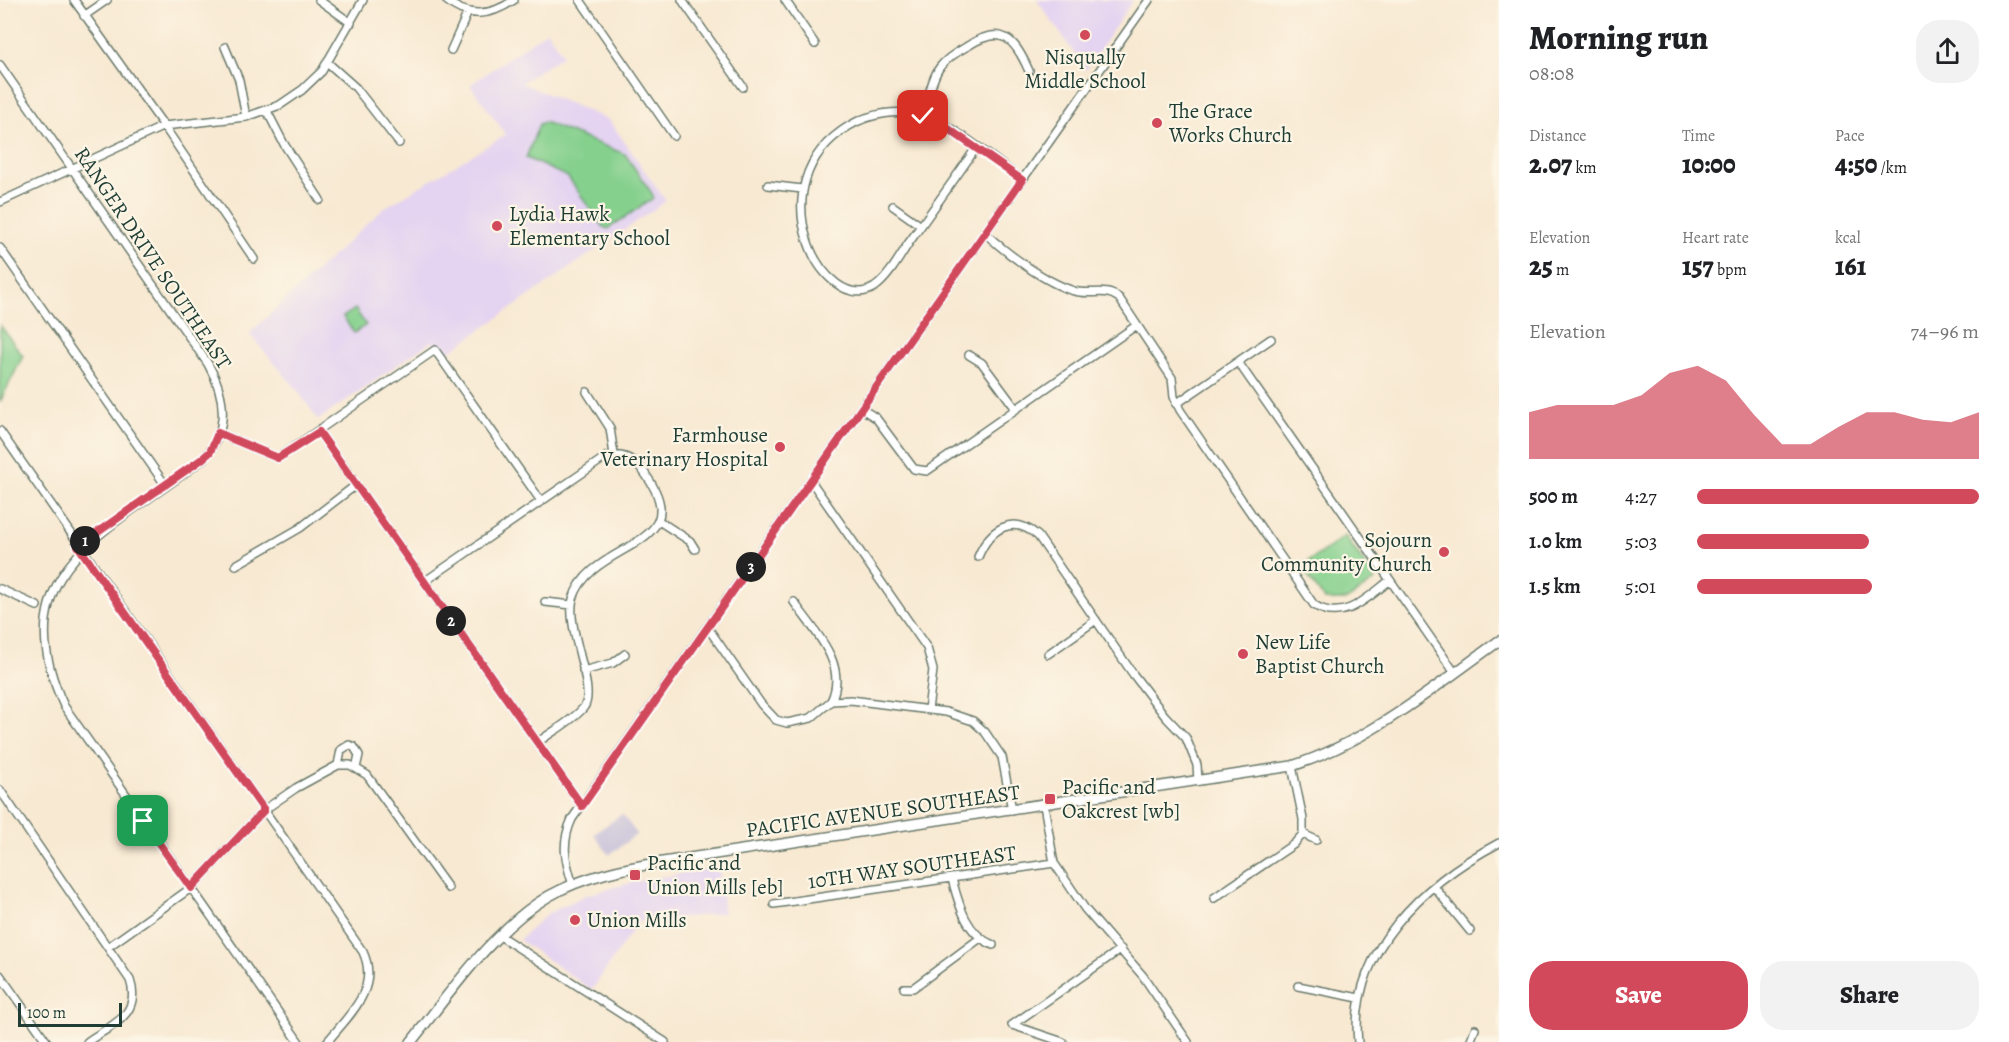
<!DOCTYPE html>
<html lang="en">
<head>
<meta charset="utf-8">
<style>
  body { margin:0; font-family:Alegreya,serif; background:#f2f2f2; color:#202124; height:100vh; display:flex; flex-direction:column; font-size:22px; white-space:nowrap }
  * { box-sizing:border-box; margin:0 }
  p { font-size:20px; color:#757577 }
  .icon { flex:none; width:33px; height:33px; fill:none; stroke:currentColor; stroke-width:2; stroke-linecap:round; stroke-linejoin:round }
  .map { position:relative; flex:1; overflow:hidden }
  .panel { display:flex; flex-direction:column; background:#fff; width:510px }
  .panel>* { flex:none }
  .scale { position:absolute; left:18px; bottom:15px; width:104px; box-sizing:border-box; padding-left:6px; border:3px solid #1f3d34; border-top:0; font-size:16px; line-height:21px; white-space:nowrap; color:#1f3d34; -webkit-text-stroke:4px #fcf5e5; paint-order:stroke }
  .pin { position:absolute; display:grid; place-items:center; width:51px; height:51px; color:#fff; margin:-26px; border-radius:12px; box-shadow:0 3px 9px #0006 }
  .km { position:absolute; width:30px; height:30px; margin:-15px; border-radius:50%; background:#222; color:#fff; font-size:16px; line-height:30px; text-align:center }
  .round { display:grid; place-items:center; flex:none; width:63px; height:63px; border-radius:24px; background:#f2f2f2 }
  .overview { display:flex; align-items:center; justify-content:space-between; height:102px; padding:0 30px }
  h1 { font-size:33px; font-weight:800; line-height:45px }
  .figures { display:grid; grid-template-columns:repeat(3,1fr); gap:9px; height:102px; padding:6px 30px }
  .figures div { display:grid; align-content:center }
  .figures b { font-size:26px; font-weight:800 }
  .figures small { font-size:16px; font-weight:400 }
  .figures p { font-size:16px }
  .chart { height:168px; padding:12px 30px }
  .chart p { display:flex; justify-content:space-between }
  .chart svg { width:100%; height:108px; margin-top:6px; fill:#d1495b; opacity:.7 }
  .action { display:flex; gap:12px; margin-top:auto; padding:12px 30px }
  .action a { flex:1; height:69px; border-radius:24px; background:#d1495b; color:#fff; font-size:24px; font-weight:800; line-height:69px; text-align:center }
  .action a+a { background:#f2f2f2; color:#202124 }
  ul { padding:0 30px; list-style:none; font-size:20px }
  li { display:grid; grid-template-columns:96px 72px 1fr; align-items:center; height:45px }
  li i { height:15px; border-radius:8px; background:#d1495b }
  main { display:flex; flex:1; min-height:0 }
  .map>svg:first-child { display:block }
  .built { fill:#e4d3f1 }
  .industrial { fill:#c6c0d9 }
  .green { fill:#85d08d; stroke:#528660; stroke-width:1.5 }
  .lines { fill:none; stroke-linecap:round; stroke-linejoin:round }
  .minor-casing { stroke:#6b796b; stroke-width:10 }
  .major-casing { stroke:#6b796b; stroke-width:12 }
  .minor { stroke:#fff; stroke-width:7 }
  .major { stroke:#fff; stroke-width:9 }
  .route-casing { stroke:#fff; stroke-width:12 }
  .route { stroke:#d1495b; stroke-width:8 }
  .poi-dot { fill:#d1495b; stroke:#fcf5e5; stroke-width:2 }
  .labels { text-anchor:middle; stroke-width:4.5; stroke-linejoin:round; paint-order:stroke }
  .poi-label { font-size:21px; fill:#1f3d34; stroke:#fcf5e5; text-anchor:start }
  .street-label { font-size:21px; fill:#1f3d34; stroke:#fcf5e5 }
</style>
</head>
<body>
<main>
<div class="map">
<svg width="1499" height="1042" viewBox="0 0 1499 1042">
  <rect width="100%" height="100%" fill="#fcf5e5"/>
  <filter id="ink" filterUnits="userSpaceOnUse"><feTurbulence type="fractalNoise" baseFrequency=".0167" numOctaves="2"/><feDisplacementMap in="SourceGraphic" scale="12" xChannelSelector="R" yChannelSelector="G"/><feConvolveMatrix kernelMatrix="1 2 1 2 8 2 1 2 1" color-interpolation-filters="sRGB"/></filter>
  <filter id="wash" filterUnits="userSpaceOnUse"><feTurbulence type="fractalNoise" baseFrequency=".008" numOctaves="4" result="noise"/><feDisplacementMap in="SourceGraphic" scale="24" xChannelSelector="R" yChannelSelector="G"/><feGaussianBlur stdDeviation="1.35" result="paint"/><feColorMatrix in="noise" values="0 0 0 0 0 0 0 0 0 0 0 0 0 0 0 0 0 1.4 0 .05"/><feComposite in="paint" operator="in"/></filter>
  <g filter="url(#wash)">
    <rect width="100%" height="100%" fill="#f8e9d2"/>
    <path class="built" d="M 1037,0 L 1133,0 L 1086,70 Z
      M 547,31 L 563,55 L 521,83 L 609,120 L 666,201 L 443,356 L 432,341 L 318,420 L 295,387 L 249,334 L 384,208 L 506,135 L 470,85 Z
      M 719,867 L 724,913 L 638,922 L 592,990 L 519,940 L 547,914 L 586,895 L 634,882 Z"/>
    <path class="industrial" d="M 622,814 L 637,834 L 609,855 L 594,834 Z"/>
    <path class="green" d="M 544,122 L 625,154 L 653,195 L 653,198 L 608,229 L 603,227 L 568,177 L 526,158 L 539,124 Z
      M 355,309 L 366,325 L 354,333 L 343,317 Z
      M 0,325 L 23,356 L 0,402 Z
      M 1345,536 L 1376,580 L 1347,600 L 1325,600 L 1301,567 Z"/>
  </g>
  <g filter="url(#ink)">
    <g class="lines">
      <g class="minor-casing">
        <path id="minor" d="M 74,0 L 164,126 L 254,259
          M 319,0 L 351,23
          M 446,0 C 468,19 491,16 514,0
          M 580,0 L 674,136
          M 682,0 L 743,87
          M 785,0 L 815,44
          M 84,16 L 107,0
          M 225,47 L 239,80 L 246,117
          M 451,50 L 468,12
          M 328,63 L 356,88 L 399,143
          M 0,65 L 208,364 C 226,396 230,431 203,459 C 114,530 0,567 64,706 L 299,1042
          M 267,111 L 284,144 L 320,200
          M 923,116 C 928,101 931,79 940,67 C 946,59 957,52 966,47 C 1001,24 1014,37 1029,71
          M 976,148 C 954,180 931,212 908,244 C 899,258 888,278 875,287 C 825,319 753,184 849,126 C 870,113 899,109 923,116 C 953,124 996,161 1022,180
          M 768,185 L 802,189
          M 0,202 L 164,126 L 246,117 L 280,105 L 302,90 L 322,71 L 363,0
          M 893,206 L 921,226
          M 985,233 C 1006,253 1046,283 1074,291 C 1091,296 1104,287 1119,298 L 1172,378 L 1174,397 L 1180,410 L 1314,605 C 1343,623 1366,599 1389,581
          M 0,248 L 166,486
          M 969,355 L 982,363 L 1016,409
          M 1238,362 L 1455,673
          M 587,392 L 610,428 L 614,455
          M 1176,404 L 1271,339
          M 862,409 L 876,418 L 914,469 L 927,471 L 1137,325
          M 0,431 L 363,952 C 380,989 349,1015 327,1042
          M 319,432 L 582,806
          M 218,433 L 278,458 L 435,350 L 541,501
          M 811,481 L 927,648 L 933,670 L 928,710
          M 659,521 L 690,541 L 695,549
          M 978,557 C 990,528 1013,514 1038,536 L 1133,674 L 1165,716 L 1186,738 L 1197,765 L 1198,781
          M 236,565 L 300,528 L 356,485
          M 424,582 L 607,456 C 620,454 631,457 640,467 C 706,550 591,538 573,599 C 565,628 597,689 584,707 C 573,721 551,732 537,743
          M 0,589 L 37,606
          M 545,602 L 572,605
          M 794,602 C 814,631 849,664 831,701
          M 708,628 L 761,704 L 776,720 L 787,723 L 811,718 L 831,701 L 851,700 L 946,712 L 973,721 L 985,732 L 1002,757 L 1012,810
          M 1048,654 L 1096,620
          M 583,671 L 613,663 L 625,654
          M 338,765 L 341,750 L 349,745 L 354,747 L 359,755 L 356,768
          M 1292,766 L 1303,819 L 1303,834
          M 0,790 L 130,980 C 142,1015 111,1025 87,1042
          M 1044,805 L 1054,863 L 1085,909 L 1143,976 L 1188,1042
          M 952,879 C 959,905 966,934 993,945
          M 573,885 C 565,861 561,843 572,819 L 1149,0
          M 1435,888 L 1470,931
          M 1214,898 L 1294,844 L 1303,834 L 1316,840
          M 774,904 L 1054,863
          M 500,936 L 665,1042
          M 108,947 L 191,888 L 264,810 L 296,788 L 338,765 L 350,765 L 367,775 L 448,888
          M 0,975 L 47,1042
          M 1298,986 L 1359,998
          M 904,988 L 913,988 L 979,939
          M 1012,1025 L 1121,949
          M 1012,1025 L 1063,1042
          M 1358,1042 C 1348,952 1425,882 1499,843
          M 1470,1042 L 1475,1029"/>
      </g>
      <g class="major-casing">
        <path id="major" d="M 411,1042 C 450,993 494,928 549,896 C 584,876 625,868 663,862 L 1292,766 C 1370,741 1433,688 1499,641"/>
      </g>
      <use href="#minor" class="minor"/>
      <use href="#major" class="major"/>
    </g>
  </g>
  <g class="lines" filter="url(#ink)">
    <g class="route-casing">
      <path id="route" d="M 143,821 L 191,888 L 264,810 L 78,546 L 202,459 L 210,452 L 218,433 L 278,458 L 319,432 L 582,806 L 1022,180 L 937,121 L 923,116"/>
    </g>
    <use href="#route" class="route"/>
  </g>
  <g class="poi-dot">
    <circle cx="1085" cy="35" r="6"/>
    <circle cx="1157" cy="123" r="6"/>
    <circle cx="497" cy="226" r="6"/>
    <circle cx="780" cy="447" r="6"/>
    <circle cx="1444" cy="552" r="6"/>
    <circle cx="1243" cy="654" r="6"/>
    <rect x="1044" y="793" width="12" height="12" rx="3"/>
    <rect x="629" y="869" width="12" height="12" rx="3"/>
    <circle cx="575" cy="920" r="6"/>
  </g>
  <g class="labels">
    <g class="poi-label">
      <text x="1085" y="64" text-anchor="middle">Nisqually<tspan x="1085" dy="24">Middle School</tspan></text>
      <text x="1169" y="118">The Grace<tspan x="1169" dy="24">Works Church</tspan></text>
      <text x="509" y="221">Lydia Hawk<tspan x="509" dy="24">Elementary School</tspan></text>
      <text x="768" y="442" text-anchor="end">Farmhouse<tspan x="768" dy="24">Veterinary Hospital</tspan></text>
      <text x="1432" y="547" text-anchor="end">Sojourn<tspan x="1432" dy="24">Community Church</tspan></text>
      <text x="1255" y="649">New Life<tspan x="1255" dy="24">Baptist Church</tspan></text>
      <text x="1062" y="794">Pacific and<tspan x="1062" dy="24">Oakcrest [wb]</tspan></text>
      <text x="647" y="870">Pacific and<tspan x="647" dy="24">Union Mills [eb]</tspan></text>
      <text x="587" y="927">Union Mills</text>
    </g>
    <g class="street-label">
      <text transform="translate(153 258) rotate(56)" y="7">RANGER DRIVE SOUTHEAST</text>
      <text transform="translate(883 811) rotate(-8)" y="7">PACIFIC AVENUE SOUTHEAST</text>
      <text transform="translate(912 867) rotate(-8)" y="7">10TH WAY SOUTHEAST</text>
    </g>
  </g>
</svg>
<div class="scale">100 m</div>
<div class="pin" style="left:143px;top:821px;background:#1e9e55"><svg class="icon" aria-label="arrive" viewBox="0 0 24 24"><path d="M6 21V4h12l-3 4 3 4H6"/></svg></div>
<div class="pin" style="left:923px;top:116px;background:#d93025"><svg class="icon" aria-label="check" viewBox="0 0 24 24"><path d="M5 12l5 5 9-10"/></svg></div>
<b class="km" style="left:85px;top:541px">1</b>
<b class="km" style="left:451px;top:621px">2</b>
<b class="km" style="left:751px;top:567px">3</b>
</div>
<section class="panel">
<div class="overview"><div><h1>Morning run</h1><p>08:08</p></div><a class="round"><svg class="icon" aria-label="share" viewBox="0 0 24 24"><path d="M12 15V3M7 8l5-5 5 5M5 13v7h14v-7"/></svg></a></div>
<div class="figures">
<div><p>Distance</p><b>2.07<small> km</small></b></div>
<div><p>Time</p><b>10:00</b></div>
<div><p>Pace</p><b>4:50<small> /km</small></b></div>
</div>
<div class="figures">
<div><p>Elevation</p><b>25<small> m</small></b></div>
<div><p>Heart rate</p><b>157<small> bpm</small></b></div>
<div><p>kcal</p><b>161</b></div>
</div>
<div class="chart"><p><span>Elevation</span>74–96 m</p>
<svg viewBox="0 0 160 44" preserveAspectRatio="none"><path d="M0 44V25L10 22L20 22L30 22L40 18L50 9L60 6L70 12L80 26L90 38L100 38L110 31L120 25L130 25L140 28L150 29L160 25V44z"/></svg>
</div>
<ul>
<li><b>500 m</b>4:27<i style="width:100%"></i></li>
<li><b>1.0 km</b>5:03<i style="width:61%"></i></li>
<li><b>1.5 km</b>5:01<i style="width:62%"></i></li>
</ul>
<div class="action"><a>Save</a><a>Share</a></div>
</section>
</main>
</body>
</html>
